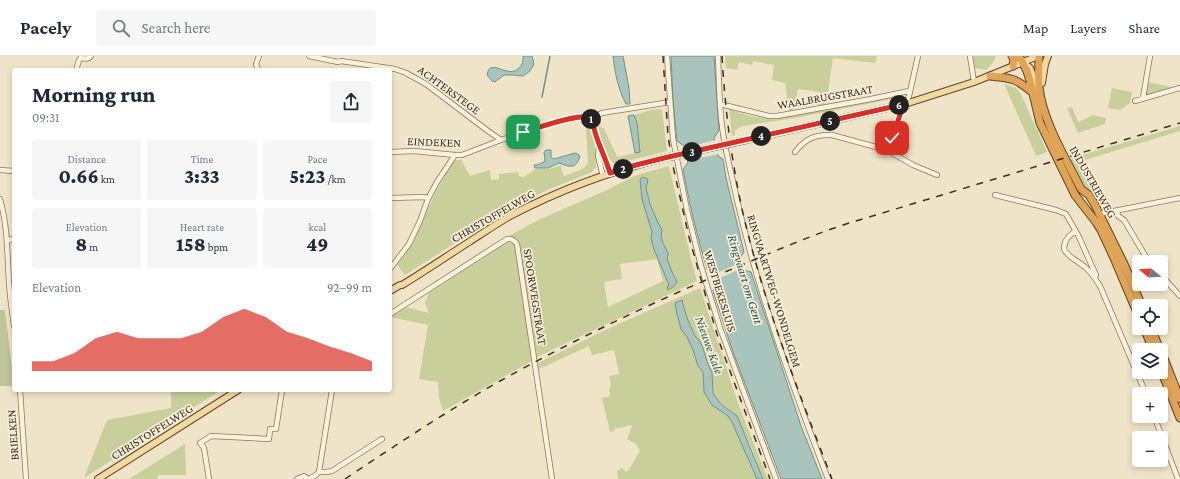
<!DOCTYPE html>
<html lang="en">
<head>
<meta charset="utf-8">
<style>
  body { margin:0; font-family:"Crimson Pro",serif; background:#f6f6f7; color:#1f2937; height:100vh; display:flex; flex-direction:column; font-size:15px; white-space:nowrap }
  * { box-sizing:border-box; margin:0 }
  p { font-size:13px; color:#747a83 }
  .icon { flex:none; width:22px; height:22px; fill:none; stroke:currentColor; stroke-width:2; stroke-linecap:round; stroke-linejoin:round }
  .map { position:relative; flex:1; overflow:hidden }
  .side { position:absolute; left:12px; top:12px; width:380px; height:324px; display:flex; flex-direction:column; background:#fff; border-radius:4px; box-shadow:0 2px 6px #0003 }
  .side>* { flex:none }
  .needle { width:26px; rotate:288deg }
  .buttons { position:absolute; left:1132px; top:199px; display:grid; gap:8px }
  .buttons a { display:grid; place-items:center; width:36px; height:36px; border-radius:4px; background:#fff; box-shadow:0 2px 6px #0003; font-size:20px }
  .pin { position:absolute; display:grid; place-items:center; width:34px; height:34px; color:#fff; margin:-17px; border-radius:8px; box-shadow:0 2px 6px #0006 }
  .km { position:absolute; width:20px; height:20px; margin:-10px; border-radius:50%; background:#222; color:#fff; font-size:11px; line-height:20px; text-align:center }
  .round { display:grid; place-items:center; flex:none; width:42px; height:42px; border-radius:4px; background:#f6f6f7 }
  .summary { display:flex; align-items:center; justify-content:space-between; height:68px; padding:0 20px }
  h1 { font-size:22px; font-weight:800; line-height:30px }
  .figures { display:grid; grid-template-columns:repeat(3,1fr); gap:6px; height:68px; padding:4px 20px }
  .figures div { display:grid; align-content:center; border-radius:4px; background:#f6f6f7; text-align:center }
  .figures b { font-size:20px; font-weight:800 }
  .figures small { font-size:11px; font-weight:400 }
  .figures p { font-size:11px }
  .chart { height:112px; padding:8px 20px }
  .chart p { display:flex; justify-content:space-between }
  .chart svg { width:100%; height:72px; margin-top:4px; fill:#d93025; opacity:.7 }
  header { display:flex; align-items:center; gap:24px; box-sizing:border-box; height:56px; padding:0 20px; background:#fff; border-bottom:1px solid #e0e1e3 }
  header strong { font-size:19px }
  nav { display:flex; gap:22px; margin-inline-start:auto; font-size:14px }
  .search { width:280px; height:36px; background:#f6f6f7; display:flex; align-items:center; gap:10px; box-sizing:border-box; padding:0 14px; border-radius:4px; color:#747a83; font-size:15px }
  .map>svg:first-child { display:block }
  .green { fill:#c9cf9b; fill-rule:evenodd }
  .cemetery { fill:#bfc49a }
  .water { fill:#a9c4bc; stroke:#6f938a }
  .pier { fill:#f0e4c8 }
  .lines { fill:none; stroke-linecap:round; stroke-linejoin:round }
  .stream { stroke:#6f938a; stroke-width:1.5 }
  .minor-casing { stroke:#8d765c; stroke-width:6 }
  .major-casing { stroke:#5b4430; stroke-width:8 }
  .highway-casing { stroke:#5b4430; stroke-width:9 }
  .minor { stroke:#faf1dc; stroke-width:4.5 }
  .major { stroke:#f3d9a0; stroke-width:6 }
  .highway { stroke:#e0a458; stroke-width:7 }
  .rail { stroke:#3d2e20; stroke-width:1.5; stroke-dasharray:7 7; stroke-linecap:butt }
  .major-bridge-casing { stroke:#5b4430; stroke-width:8; stroke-linecap:butt }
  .major-bridge { stroke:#f3d9a0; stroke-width:6 }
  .route-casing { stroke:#fff; stroke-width:8 }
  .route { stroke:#d93025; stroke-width:5 }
  .labels { text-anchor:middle; stroke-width:3.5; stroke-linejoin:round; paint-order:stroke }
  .street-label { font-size:12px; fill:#3d2e20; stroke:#f7eed8 }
  .water-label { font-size:13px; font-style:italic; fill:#2f5d5a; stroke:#f7eed8 }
</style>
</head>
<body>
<header>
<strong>Pacely</strong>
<div class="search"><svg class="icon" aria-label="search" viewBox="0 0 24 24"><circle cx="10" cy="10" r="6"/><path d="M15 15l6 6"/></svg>Search here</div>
<nav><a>Map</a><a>Layers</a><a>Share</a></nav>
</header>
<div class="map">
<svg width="1180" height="423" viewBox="0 0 1180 423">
  <rect width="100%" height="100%" fill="#f0e4c8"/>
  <path class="green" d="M 725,0 L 877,0 L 875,7 L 833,2 L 826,50 L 818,51 L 820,36 L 798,33 L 793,55 L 789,55 L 785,27 L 772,24 L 774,9 L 753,5 L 752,9 L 739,6 L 737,14 L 726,12 Z
    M 973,0 L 996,0 L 993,6 L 987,14 L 975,12 Z
    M 1148,26 L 1171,31 L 1170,32 L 1147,39 L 1145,33 Z
    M 1004,28 L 1016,32 L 1021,38 L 1047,96 L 1036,100 Z
    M 1112,32 L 1132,36 L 1130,47 L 1120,54 L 1108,52 Z
    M 896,40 L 897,40 L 897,42 L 795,62 L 743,70 L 735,74 L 735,79 L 732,80 L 729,53 L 750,60 L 771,63 Z
    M 1072,51 L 1078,66 L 1093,59 L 1106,62 L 1105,68 L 1078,77 L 1067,52 Z
    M 659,53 L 662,54 L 667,95 L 616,108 C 613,107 612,107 611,104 C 605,98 600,78 598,69 L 604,73 L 616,98 L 618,101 L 639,96 C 640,84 638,71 634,59 L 651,54 Z
    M 586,66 C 595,73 596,100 596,111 L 592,116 L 547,134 L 501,158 L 405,219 L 397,209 L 412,189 L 434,139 L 454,104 L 462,104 L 465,111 L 470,120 L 490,114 L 491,124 L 499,123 L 499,118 L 518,116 L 519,120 L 524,121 L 536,113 L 549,113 L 561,109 L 562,115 L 564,120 L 582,113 L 588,108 L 586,71 L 585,67 Z
    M 1180,70 L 1180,75 L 1085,104 L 1101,141 L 1108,142 L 1109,144 L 1100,145 C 1085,135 1078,119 1070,103 L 1072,102 Z
    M 669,110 L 692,207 L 697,225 L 537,301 L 519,188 L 516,183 L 509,180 L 536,165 L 609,133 L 634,120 L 651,115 ZM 640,123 L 648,123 L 646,132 L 650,148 L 658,167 L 662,174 L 661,180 L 663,187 L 668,197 L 667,203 L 672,216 L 677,226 C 668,214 646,191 653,176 L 642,143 ZM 657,203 L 663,225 L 608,251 L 604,226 L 622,223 L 620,208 Z
    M 508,186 L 512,187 L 515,189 L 532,305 L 443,355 L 439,342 L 438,326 L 419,323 L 428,269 L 390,261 L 406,251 L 429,257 L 425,247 L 429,237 Z
    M 700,232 L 739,350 L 768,423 L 763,423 C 757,409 753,393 746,380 C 738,364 725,351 713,338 L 713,323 L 710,311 L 707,306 L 703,292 L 699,284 L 695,280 L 687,262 L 683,247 L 676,254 L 681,273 L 687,281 L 693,294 L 698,310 L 703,316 L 703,331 L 712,349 L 728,360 L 732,366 L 757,423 L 618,423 L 617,415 L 622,412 L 626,416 L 630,412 L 640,395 L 636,388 L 627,383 L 632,369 L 614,373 L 615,375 L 610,376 L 602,342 L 610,340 L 609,332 L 611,331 L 609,320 L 619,318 L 614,294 L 592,299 L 589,290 L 539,313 L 538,307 L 605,274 Z
    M 171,334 L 218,334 L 218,336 L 84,422 L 107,364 L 171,352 Z
    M 185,388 L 186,419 L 158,419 L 158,423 L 129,423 Z"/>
  <path class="cemetery" d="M 0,254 L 5,254 L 14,330 L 0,330 Z"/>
  <path class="water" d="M 523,0 L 532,0 L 534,8 L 530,15 L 523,20 L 513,19 L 504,19 L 495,26 L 492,25 L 487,19 C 490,0 508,24 519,12 C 523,8 523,5 523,0 Z
    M 613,0 L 623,0 L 629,32 L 630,48 L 626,48 C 618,33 615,17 613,0 Z
    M 671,0 L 714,0 L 719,74 L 714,82 L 718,100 L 723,103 L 726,122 L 744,196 L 739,204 L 744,214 L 751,216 L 801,370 L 822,423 L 781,423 L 733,296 L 713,235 L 717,225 L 713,215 L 707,213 C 697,180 689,146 683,113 L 688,107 L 684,90 L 677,85 L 673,45 Z
    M 634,59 L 637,67 L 640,96 L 635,97 L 628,60 Z
    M 546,94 L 551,94 L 551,101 L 554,103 L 575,97 L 578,98 L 580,100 C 576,114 570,111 559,107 L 548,112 L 535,112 L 534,109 L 537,109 L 544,106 L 545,104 L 544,96 Z
    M 643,121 L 648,123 L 646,132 L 650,148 L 658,167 L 662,174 L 661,180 L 663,187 L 668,197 L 667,203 L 672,216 L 677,226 L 673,231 L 668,234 L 667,231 L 669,229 L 653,191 L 651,181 L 652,176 L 642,143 L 640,123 Z
    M 682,244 L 687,262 L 695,280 L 699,284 L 703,292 L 707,306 L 712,316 L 713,338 L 722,349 L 737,360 L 763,423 L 757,423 L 732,366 L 728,360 L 712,349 L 704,336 L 703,316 L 698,310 L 693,294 L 687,281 L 681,273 L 676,254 L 675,247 Z"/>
  <path class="pier" d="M 716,84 L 719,98 L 685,105 L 682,92 Z
    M 742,206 L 745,211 L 715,224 L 712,219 Z"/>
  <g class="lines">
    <path class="stream" d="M 542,41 L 550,0"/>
    <g class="minor-casing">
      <path id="minor" d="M 81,0 L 81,2 C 85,3 89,3 91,0
        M 309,0 L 338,6 L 341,5 L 395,13 L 406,17 L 426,28 L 488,75 L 501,84
        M 667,0 L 673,83 L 687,154 L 701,210 L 720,272 L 776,423
        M 718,0 C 719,23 719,47 722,70 C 725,95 732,119 737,144 C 759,239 793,332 828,423
        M 970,0 L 974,26
        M 76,14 L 79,4 L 81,2
        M 258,14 L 256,8 L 259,0
        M 1143,42 L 1150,0
        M 1135,45 L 1180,32
        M 720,48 L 769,60 L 777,60 L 871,43 L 909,35
        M 591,63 L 602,57 L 670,46
        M 591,63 L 599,89 L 605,101 L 610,117
        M 599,91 L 598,100 L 603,120
        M 887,94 L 901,56 L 909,40 L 918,0
        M 390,96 L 414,95 L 455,99 L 462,99 L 501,84 L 556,66 L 581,61 L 588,61 L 591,63
        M 795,96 C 805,83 815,78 832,79 L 887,94 L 913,109 L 937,119
        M 0,114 L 14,115
        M 995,139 L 1056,154 L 1066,158 L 1078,179 L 1096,219
        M 390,142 L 425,141 L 428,143
        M 0,143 C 8,171 7,197 9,227 C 10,241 12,256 14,270
        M 1117,154 L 1118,160 L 1124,164 L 1149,206
        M 1099,158 L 1180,142
        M 1075,175 C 1069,180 1064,184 1064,193 C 1068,202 1079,205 1086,212 C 1092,217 1096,224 1100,230 L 1146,338
        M 7,184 L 14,183
        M 390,213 L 409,188 L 420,165 L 428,143 L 437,126 L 455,99
        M 1161,219 L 1180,240
        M 390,258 L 507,183 C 511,182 514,184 517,188 L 552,423
        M 20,334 L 26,423
        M 1154,360 L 1178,423
        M 319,416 L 326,416 L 332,415 L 382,383
        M 209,423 L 204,392 L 200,387 L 211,380 L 269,383 L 270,373 L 276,373 L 282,334
        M 297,423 L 304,420 L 308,423
        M 309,423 L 316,419 L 319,416 L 332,334"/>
    </g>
    <g class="major-casing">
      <path id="major" d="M 1024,7 L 1030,12 L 1038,33
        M 1042,27 L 1045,8 L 1048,0
        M 737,86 L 905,48 L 974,26 L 1038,0
        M 390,235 L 400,229 L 402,229 C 425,215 447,200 469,186 C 483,177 496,168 510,160 C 559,134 611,115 664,102
        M 98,423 L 238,334"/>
    </g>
    <g class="highway-casing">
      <path id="highway" d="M 1012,0 L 1014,2 L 1013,10
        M 1019,0 L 1027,15 L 1030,25 L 1040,67 L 1075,139 L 1096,166 L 1101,174 L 1114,202 L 1139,261
        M 1039,0 C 1039,10 1038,21 1039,31 C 1043,66 1065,101 1081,133 L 1089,139 L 1095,149 L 1125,210 L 1142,250
        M 990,20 C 1011,22 1016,22 1033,37
        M 1144,272 L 1153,294
        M 1151,272 L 1160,294
        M 1161,295 L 1180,343
        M 1161,314 L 1180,362"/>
    </g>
    <use href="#minor" class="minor"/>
    <use href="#major" class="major"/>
    <use href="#highway" class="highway"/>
    <path class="rail" d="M 663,0 L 668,80 L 673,110 L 689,181 L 706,241 L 720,288 L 770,423
      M 722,0 C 725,52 731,102 742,153 C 763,246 798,334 832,423
      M 345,423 C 396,389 447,355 500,325 C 572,285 645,250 720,218 C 762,201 803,182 846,168 L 1180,67"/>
    <g class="major-bridge-casing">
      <path id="major-bridge" d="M 664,102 L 737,86"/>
    </g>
    <use href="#major-bridge" class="major-bridge"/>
  </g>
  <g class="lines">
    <g class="route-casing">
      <path id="route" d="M 523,76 C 534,73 582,56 590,62 C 593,64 594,72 595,76 C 599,90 606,103 610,117 L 636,109 L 664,102 L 905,48 L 901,56 L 892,82"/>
    </g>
    <use href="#route" class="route"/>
  </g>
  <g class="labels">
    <g class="street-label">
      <text transform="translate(449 34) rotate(36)" y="4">ACHTERSTEGE</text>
      <text transform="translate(825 41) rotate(-10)" y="4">WAALBRUGSTRAAT</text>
      <text transform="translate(434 86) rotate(2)" y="4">EINDEKEN</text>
      <text transform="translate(1093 126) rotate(60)" y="4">INDUSTRIEWEG</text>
      <text transform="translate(493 160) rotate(-30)" y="4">CHRISTOFFELWEG</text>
      <text transform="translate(720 235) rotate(73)" y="4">WESTBEKESLUIS</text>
      <text transform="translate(774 235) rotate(73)" y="4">RINGVAARTWEG-WONDELGEM</text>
      <text transform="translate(535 241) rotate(81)" y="4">SPOORWEGSTRAAT</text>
      <text transform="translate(152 376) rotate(-32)" y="4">CHRISTOFFELWEG</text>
      <text transform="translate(13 379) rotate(-94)" y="4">BRIELKEN</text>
    </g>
    <g class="water-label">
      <text transform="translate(746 223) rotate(73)" y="5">Ringvaart om Gent</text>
      <text transform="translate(710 289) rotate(70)" y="5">Nieuwe Kale</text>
    </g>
  </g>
</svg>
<div class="buttons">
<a><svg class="needle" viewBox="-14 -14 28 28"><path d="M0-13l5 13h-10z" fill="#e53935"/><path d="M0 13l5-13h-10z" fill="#747a83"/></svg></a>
<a><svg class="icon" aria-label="locate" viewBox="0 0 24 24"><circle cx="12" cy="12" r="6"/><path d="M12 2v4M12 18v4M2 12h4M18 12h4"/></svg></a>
<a><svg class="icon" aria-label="layers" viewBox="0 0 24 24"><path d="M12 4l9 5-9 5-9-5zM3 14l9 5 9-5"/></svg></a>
<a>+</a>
<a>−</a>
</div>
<div class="pin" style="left:523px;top:76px;background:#1e9e55"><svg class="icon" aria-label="arrive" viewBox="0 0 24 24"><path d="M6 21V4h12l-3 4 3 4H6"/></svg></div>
<div class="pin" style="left:892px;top:82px;background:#d93025"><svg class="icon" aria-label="check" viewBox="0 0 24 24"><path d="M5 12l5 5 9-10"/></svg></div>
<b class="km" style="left:591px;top:63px">1</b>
<b class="km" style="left:623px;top:113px">2</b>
<b class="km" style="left:692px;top:96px">3</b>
<b class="km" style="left:761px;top:80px">4</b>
<b class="km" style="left:830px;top:65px">5</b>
<b class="km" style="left:899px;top:49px">6</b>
<section class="side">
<div class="summary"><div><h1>Morning run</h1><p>09:31</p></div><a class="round"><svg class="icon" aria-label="share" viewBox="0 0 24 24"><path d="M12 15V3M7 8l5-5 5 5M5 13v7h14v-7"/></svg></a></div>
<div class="figures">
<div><p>Distance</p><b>0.66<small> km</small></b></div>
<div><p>Time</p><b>3:33</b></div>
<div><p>Pace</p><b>5:23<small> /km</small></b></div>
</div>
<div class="figures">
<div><p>Elevation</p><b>8<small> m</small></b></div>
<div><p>Heart rate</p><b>158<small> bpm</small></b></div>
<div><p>kcal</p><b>49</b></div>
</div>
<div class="chart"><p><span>Elevation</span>92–99 m</p>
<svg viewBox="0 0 160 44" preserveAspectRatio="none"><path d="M0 44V38L10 38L20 33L30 24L40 20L50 24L60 24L70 24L80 20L90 11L100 6L110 11L120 20L130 24L140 29L150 33L160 38V44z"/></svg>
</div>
</section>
</div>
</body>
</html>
